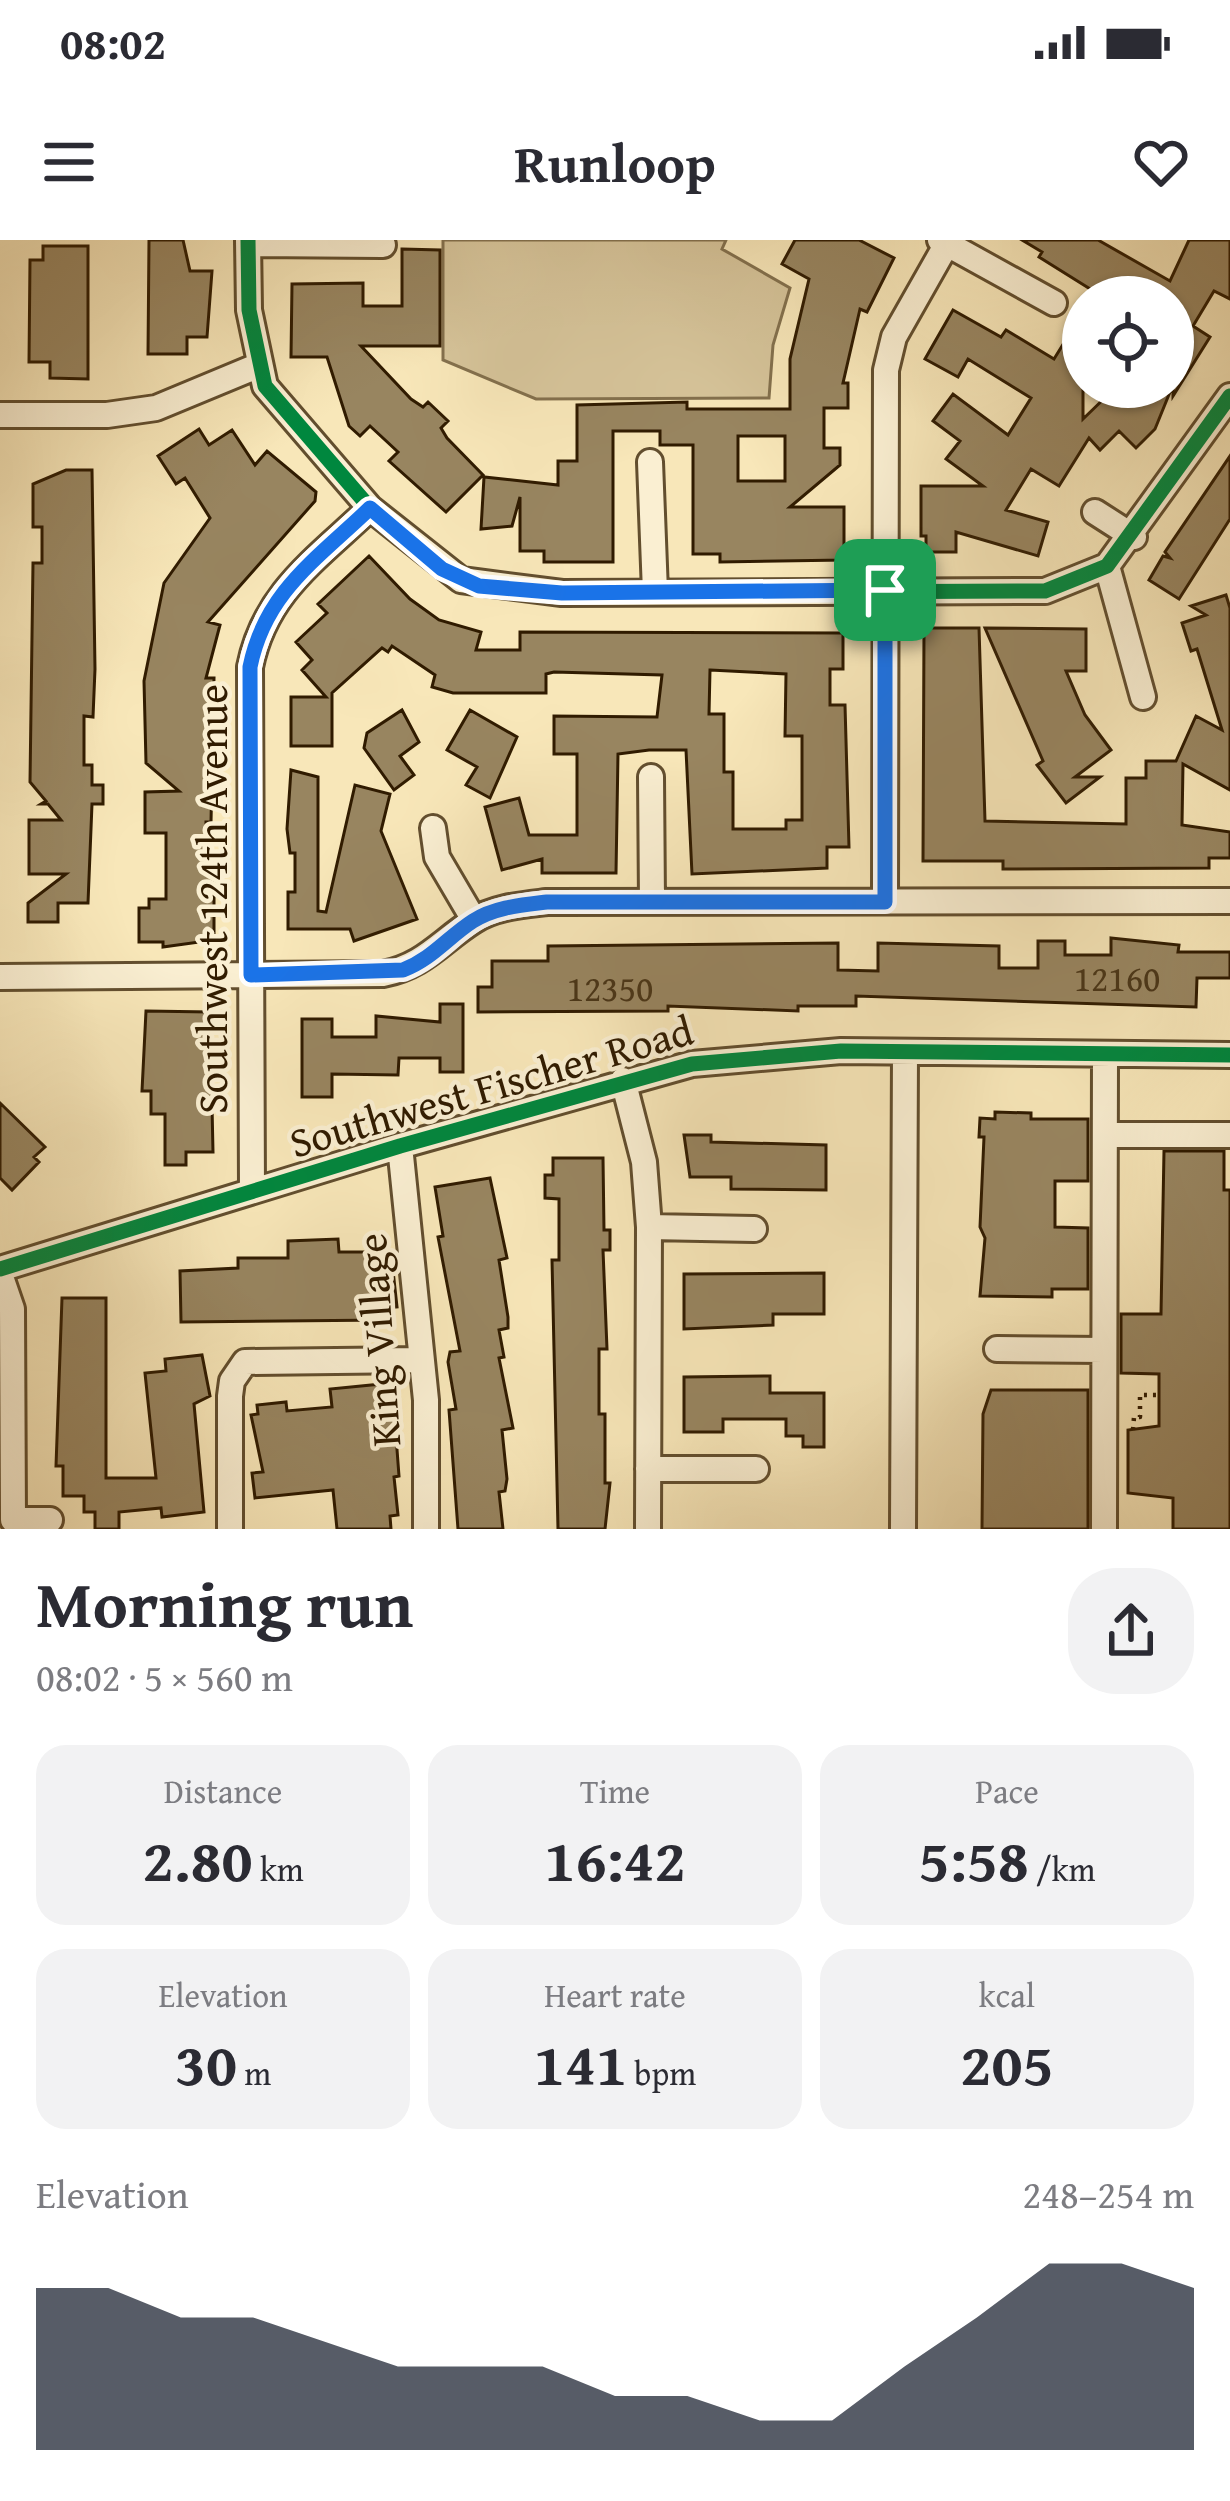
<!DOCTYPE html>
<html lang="en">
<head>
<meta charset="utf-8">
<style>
  body { margin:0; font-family:"Gentium Book Plus",serif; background:#f2f2f3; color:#2b2b33; height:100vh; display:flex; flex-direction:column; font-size:45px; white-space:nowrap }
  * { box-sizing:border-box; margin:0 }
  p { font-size:39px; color:#7c7c81 }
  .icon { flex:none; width:66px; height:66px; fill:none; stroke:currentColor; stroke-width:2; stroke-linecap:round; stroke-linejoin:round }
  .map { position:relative; height:1289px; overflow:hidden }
  .drawer { display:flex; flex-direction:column; background:#fff; flex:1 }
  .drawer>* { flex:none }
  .controls { position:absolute; left:1062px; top:36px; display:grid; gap:24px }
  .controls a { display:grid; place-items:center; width:132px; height:132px; border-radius:50%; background:#fff; box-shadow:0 3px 9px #0004; font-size:60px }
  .pin { position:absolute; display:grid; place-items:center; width:102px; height:102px; color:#fff; margin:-51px; border-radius:24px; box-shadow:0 6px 18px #0006 }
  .round { display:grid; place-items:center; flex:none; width:126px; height:126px; border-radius:48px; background:#f2f2f3 }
  .summary { display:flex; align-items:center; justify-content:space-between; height:204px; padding:0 36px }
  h1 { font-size:66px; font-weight:600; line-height:90px }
  .metrics { display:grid; grid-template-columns:repeat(3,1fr); gap:18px; height:204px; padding:12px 36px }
  .metrics div { display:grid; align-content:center; border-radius:30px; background:#f2f2f3; text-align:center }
  .metrics b { font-size:60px; font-weight:600 }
  .metrics small { font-size:33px; font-weight:400 }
  .metrics p { font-size:33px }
  .chart { height:336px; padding:24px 36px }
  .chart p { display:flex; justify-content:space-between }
  .chart svg { width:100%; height:216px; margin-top:12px; fill:#111827; opacity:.7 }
  .status { display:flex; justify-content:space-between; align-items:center; height:84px; padding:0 60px; background:#fff; direction:ltr }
  .status svg { height:33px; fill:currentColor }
  header { display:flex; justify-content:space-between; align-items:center; height:156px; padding:0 36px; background:#fff; font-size:54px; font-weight:600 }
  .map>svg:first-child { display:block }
  .green { fill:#d6c49a; stroke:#83704d; stroke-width:3 }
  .building { fill:#988560; stroke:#301b00; stroke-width:3; fill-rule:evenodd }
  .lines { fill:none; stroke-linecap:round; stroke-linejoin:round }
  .minor-casing { stroke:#624e2e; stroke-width:30 }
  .path { stroke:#301b00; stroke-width:4.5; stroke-dasharray:3 6; stroke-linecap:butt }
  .minor { stroke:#faefd2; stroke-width:24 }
  .cycleway-casing { stroke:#faefd2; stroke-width:22 }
  .cycleway { stroke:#00873e; stroke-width:15 }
  .route-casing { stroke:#fff; stroke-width:24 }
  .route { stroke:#1a73e8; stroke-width:15 }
  .labels { text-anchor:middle; stroke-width:9; stroke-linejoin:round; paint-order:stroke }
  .number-label { font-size:36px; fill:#4a3618 }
  .street-label { font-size:42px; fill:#301b00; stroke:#faefd2 }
</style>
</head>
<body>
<div class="status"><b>08:02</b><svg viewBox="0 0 49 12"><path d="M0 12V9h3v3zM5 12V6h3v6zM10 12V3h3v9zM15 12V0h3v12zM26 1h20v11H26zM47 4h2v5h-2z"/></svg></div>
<header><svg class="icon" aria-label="menu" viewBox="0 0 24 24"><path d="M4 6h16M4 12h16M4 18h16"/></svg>Runloop<svg class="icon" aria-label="heart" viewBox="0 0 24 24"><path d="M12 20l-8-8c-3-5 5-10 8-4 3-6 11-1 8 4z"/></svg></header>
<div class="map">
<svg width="1230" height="1289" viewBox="0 0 1230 1289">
  <rect width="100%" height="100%" fill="#f8e7b9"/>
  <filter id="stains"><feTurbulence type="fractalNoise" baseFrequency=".00167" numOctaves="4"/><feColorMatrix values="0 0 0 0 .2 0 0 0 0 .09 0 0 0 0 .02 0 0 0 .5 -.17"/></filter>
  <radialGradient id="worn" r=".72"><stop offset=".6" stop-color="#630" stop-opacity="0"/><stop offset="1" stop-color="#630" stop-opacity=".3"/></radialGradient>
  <path class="green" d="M 443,0 L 726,0 L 722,9 L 790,48 L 773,105 L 769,158 L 536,159 L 443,120 Z"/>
  <path class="building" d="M 149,0 L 183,0 L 190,31 L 212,31 L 207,97 L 187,97 L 187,114 L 148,114 Z
    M 795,0 L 859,0 L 894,18 L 867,72 L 860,69 L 843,143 L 848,143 L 848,168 L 824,168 L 824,208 L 840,208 L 840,225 L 790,267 L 844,267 L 844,320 L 720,322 L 720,314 L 693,314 L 693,205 L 660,205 L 660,191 L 613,191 L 613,322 L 544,322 L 544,311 L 520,311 L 520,257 L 512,286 L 481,289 L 484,237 L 558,245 L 558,221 L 577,221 L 577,165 L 687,162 L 687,169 L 790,169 L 790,119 L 809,39 L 782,24 ZM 738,196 L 785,196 L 785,241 L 738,241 Z
    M 1022,0 L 1098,0 L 1170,41 L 1189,0 L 1230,0 L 1230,59 L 1214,51 L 1193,86 L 1210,97 L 1173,156 L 1173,57 L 1103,57 L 1039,17 L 1042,12 Z
    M 43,6 L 88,6 L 88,139 L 50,138 L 50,122 L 29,122 L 30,20 L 43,20 Z
    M 402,9 L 440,10 L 440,106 L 361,106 L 411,159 L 423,167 L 428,162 L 448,181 L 441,188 L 447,198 L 483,235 L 446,272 L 389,221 L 398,212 L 370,186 L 360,196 L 349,186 L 327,117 L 291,117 L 292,44 L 363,43 L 363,66 L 402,66 Z
    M 953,70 L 1001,97 L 1006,90 L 1054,119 L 1083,72 L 1083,179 L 1115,148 L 1127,160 L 1133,147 L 1172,147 L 1155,189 L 1136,208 L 1119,191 L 1100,210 L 1089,198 L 1059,246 L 1031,229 L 1006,270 L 1048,282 L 1038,316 L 956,292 L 956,312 L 926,312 L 926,296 L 921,296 L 921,246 L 983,246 L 946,219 L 960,201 L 933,181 L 953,154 L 1008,195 L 1031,158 L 968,119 L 958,137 L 925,119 Z
    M 199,189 L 209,205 L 232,190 L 255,225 L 267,211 L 316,252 L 315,261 L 208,382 L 220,385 L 206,438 L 214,438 L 211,582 L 206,582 L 206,620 L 214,620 L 214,700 L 163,707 L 163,702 L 139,702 L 139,668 L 149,668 L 149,659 L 166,659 L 166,593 L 145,593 L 145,552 L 179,551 L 146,523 L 144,441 L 164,343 L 210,278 L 185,238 L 176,244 L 158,216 Z
    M 1230,216 L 1230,279 L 1179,359 L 1149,340 L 1163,316 L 1170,318 L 1165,312 Z
    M 66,230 L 92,230 L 95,429 L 93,477 L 84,476 L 84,525 L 92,525 L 92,545 L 103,545 L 103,564 L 92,564 L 88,663 L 58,663 L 58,682 L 28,682 L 28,663 L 66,634 L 29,634 L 29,580 L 61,580 L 48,564 L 41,564 L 46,561 L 30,542 L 33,323 L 42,323 L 42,287 L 33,287 L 33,244 Z
    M 369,316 L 410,359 L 439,380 L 481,392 L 476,410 L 520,410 L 520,392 L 843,393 L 843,429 L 830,429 L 830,465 L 845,465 L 849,607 L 827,607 L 827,628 L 692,634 L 686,510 L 649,510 L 618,514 L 616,633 L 542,633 L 542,619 L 502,630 L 485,567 L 519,558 L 529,595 L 577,595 L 577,514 L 554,514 L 554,476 L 657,477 L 662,435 L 554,432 L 546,434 L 546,453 L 453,453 L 432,447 L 435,435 L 392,406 L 388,412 L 382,408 L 332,453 L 332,506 L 291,506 L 291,457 L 326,457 L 302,430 L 312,420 L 296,402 L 327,373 L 318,364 ZM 710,430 L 786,434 L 785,496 L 802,496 L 802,580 L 786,580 L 786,589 L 733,589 L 733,532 L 724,532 L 724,474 L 709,474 Z
    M 1226,355 L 1230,368 L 1230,550 L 1183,524 L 1182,585 L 1230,592 L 1230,618 L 1209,618 L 1209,628 L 1003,629 L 1003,621 L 923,621 L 924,388 L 979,388 L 985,581 L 1126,584 L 1126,538 L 1146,538 L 1146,521 L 1176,521 L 1196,476 L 1222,490 L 1197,409 L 1191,411 L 1182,383 L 1206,375 L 1191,366 Z
    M 985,388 L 1086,389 L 1086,431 L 1066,431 L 1085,475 L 1111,510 L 1075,537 L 1100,537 L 1066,563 L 1037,525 L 1043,521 Z
    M 402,470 L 419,502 L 400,516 L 414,535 L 394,550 L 364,508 L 367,493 Z
    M 470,470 L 517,497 L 490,558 L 466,545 L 477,527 L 447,510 Z
    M 291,530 L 318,537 L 318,671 L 326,672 L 355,545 L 390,554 L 381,591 L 417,679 L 354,701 L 350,689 L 288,689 L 288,652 L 295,652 L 295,613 L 290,613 L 287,589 Z
    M 1111,698 L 1179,705 L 1178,712 L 1230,712 L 1230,738 L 1197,738 L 1196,767 L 856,756 L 856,766 L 798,766 L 798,771 L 668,766 L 668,771 L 478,772 L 478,747 L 492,747 L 492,721 L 548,721 L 548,706 L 838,703 L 838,730 L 878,731 L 878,703 L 999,706 L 999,728 L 1038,728 L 1038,701 L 1065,701 L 1065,715 L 1111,715 Z
    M 440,764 L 463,764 L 463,832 L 440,832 L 440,818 L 399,818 L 398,835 L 332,834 L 332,857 L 302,857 L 302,779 L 332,779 L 332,797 L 376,797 L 376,776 L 440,782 Z
    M 146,771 L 210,772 L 213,912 L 186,912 L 186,925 L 165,925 L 165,874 L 151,874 L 151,851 L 142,851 Z
    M 0,863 L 45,907 L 34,917 L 39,922 L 12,950 L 0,938 Z
    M 995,872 L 1031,873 L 1031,879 L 1088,879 L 1088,941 L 1055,941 L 1055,987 L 1088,988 L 1088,1049 L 1052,1049 L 1052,1057 L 980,1056 L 985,998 L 980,987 L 984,897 L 979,897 L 980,878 L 995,879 Z
    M 684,895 L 711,895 L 711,902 L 826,905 L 826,950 L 731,949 L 731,937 L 690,937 Z
    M 1164,911 L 1224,911 L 1224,950 L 1230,950 L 1230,1289 L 1173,1289 L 1173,1258 L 1128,1253 L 1128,1190 L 1159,1186 L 1159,1134 L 1121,1133 L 1121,1074 L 1161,1074 Z
    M 553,918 L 603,918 L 604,990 L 610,990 L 610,1010 L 603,1010 L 607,1109 L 599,1109 L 599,1174 L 605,1174 L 605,1243 L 610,1243 L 605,1289 L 558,1289 L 552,1020 L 559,1020 L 559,959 L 545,958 L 545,935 L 553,935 Z
    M 490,938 L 507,1018 L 499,1020 L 508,1077 L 508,1088 L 499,1090 L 504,1117 L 499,1118 L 513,1188 L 502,1190 L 507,1239 L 505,1251 L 499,1252 L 503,1289 L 458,1289 L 449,1170 L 456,1169 L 448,1122 L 450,1112 L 460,1111 L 438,997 L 443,996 L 435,947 Z
    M 338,999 L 339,1012 L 391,1012 L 397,1067 L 386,1068 L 386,1080 L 181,1082 L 180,1031 L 238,1028 L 238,1018 L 288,1018 L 288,1001 Z
    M 824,1033 L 824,1074 L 773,1074 L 773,1085 L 684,1089 L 684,1034 Z
    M 62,1058 L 106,1058 L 106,1238 L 156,1238 L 145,1133 L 166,1131 L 165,1119 L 202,1115 L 210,1156 L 194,1164 L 204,1272 L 162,1277 L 161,1268 L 119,1272 L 119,1289 L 95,1289 L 95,1272 L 84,1272 L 84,1256 L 63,1256 L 63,1226 L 56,1226 Z
    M 770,1136 L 770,1153 L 824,1153 L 824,1207 L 803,1207 L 803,1196 L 786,1196 L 786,1179 L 723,1179 L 723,1192 L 684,1192 L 684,1137 Z
    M 392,1143 L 399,1236 L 394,1237 L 398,1275 L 390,1276 L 391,1289 L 337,1289 L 333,1250 L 255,1258 L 252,1233 L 263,1232 L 251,1175 L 258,1174 L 257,1165 L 286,1162 L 287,1171 L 332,1167 L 330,1149 Z
    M 991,1150 L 1088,1150 L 1088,1289 L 982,1289 L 983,1174 Z"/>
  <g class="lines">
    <g class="minor-casing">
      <path id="minor" d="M 248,0 L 249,70 L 265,146 L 370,268 L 461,340 L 562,353 L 1045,351 L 1107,326 L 1230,156
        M 940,0 L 1054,63
        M 248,4 L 383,5
        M 0,175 L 107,175 L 156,168 L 257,126
        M 650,222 L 655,352
        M 1095,272 L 1134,297
        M 1107,326 L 1143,457
        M 651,537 L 652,662
        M 433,588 L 437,617 L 474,680
        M 885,661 L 886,130 L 894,97 L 949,0
        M 0,737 L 383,734 C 424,726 440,702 473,681 C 494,667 522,665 547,662 L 1230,661
        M 623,840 L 644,922 L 649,987 L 648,1289
        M 1105,895 L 1230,895
        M 400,906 L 426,1160 L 426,1289
        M 252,951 L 250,427 C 265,352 317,319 370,268
        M 649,987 L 754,989
        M 0,1029 L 400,906 L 692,824 L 841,811 L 1230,815
        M 0,1034 L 12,1069 L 13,1280 L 50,1280
        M 997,1109 L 1104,1110
        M 648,1229 L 756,1229
        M 230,1289 L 230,1156 L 232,1141 L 245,1122 L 418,1120
        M 903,1289 L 905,813
        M 1104,1289 L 1105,815"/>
    </g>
    <path class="path" d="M 1133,1190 L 1134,1177 L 1140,1177 L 1140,1155 L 1159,1155"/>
    <use href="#minor" class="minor"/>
    <g class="cycleway-casing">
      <path id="cycleway" d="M 248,0 L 249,70 L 265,146 L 370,268 L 461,340 L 562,353 L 1045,351 L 1107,326 L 1230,156
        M 0,1029 L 400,906 L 692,824 L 841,811 L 1230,815"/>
    </g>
    <use href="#cycleway" class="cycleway"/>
  </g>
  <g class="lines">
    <g class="route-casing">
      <path id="route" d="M 370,268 L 442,329 L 479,346 L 562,353 L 885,350 L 885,662 L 547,662 C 522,665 495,667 473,681 C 448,697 432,719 403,730 L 251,735 L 250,427 C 265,352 317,319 370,268 Z"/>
    </g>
    <use href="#route" class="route"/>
  </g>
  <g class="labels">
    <g class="number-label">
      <text x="1117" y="751">12160</text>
      <text x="610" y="761">12350</text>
    </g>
    <g class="street-label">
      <text transform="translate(212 659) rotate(-90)" y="15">Southwest 124th Avenue</text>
      <text transform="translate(491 846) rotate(-16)" y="15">Southwest Fischer Road</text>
      <text transform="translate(378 1100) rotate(-94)" y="15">King Village</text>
    </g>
  </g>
  <rect width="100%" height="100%" filter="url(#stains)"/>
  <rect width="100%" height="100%" fill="url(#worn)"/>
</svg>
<div class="controls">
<a><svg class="icon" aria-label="locate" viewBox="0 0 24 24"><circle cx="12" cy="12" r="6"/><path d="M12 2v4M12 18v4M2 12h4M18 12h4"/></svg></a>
</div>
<div class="pin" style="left:885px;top:350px;background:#1e9e55"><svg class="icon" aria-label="arrive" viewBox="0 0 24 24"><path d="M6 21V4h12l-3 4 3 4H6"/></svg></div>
</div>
<section class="drawer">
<div class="summary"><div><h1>Morning run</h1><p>08:02 · 5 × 560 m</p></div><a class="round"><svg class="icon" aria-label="share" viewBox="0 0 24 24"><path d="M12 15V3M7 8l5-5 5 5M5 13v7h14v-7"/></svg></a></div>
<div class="metrics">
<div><p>Distance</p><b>2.80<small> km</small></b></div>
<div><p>Time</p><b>16:42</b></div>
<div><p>Pace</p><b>5:58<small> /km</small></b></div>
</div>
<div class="metrics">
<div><p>Elevation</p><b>30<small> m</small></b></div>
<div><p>Heart rate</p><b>141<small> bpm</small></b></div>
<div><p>kcal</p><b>205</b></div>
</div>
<div class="chart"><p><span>Elevation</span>248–254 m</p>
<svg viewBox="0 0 160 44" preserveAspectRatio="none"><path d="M0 44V11L10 11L20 17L30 17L40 22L50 27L60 27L70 27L80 33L90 33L100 38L110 38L120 27L130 17L140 6L150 6L160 11V44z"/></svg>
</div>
</section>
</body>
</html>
